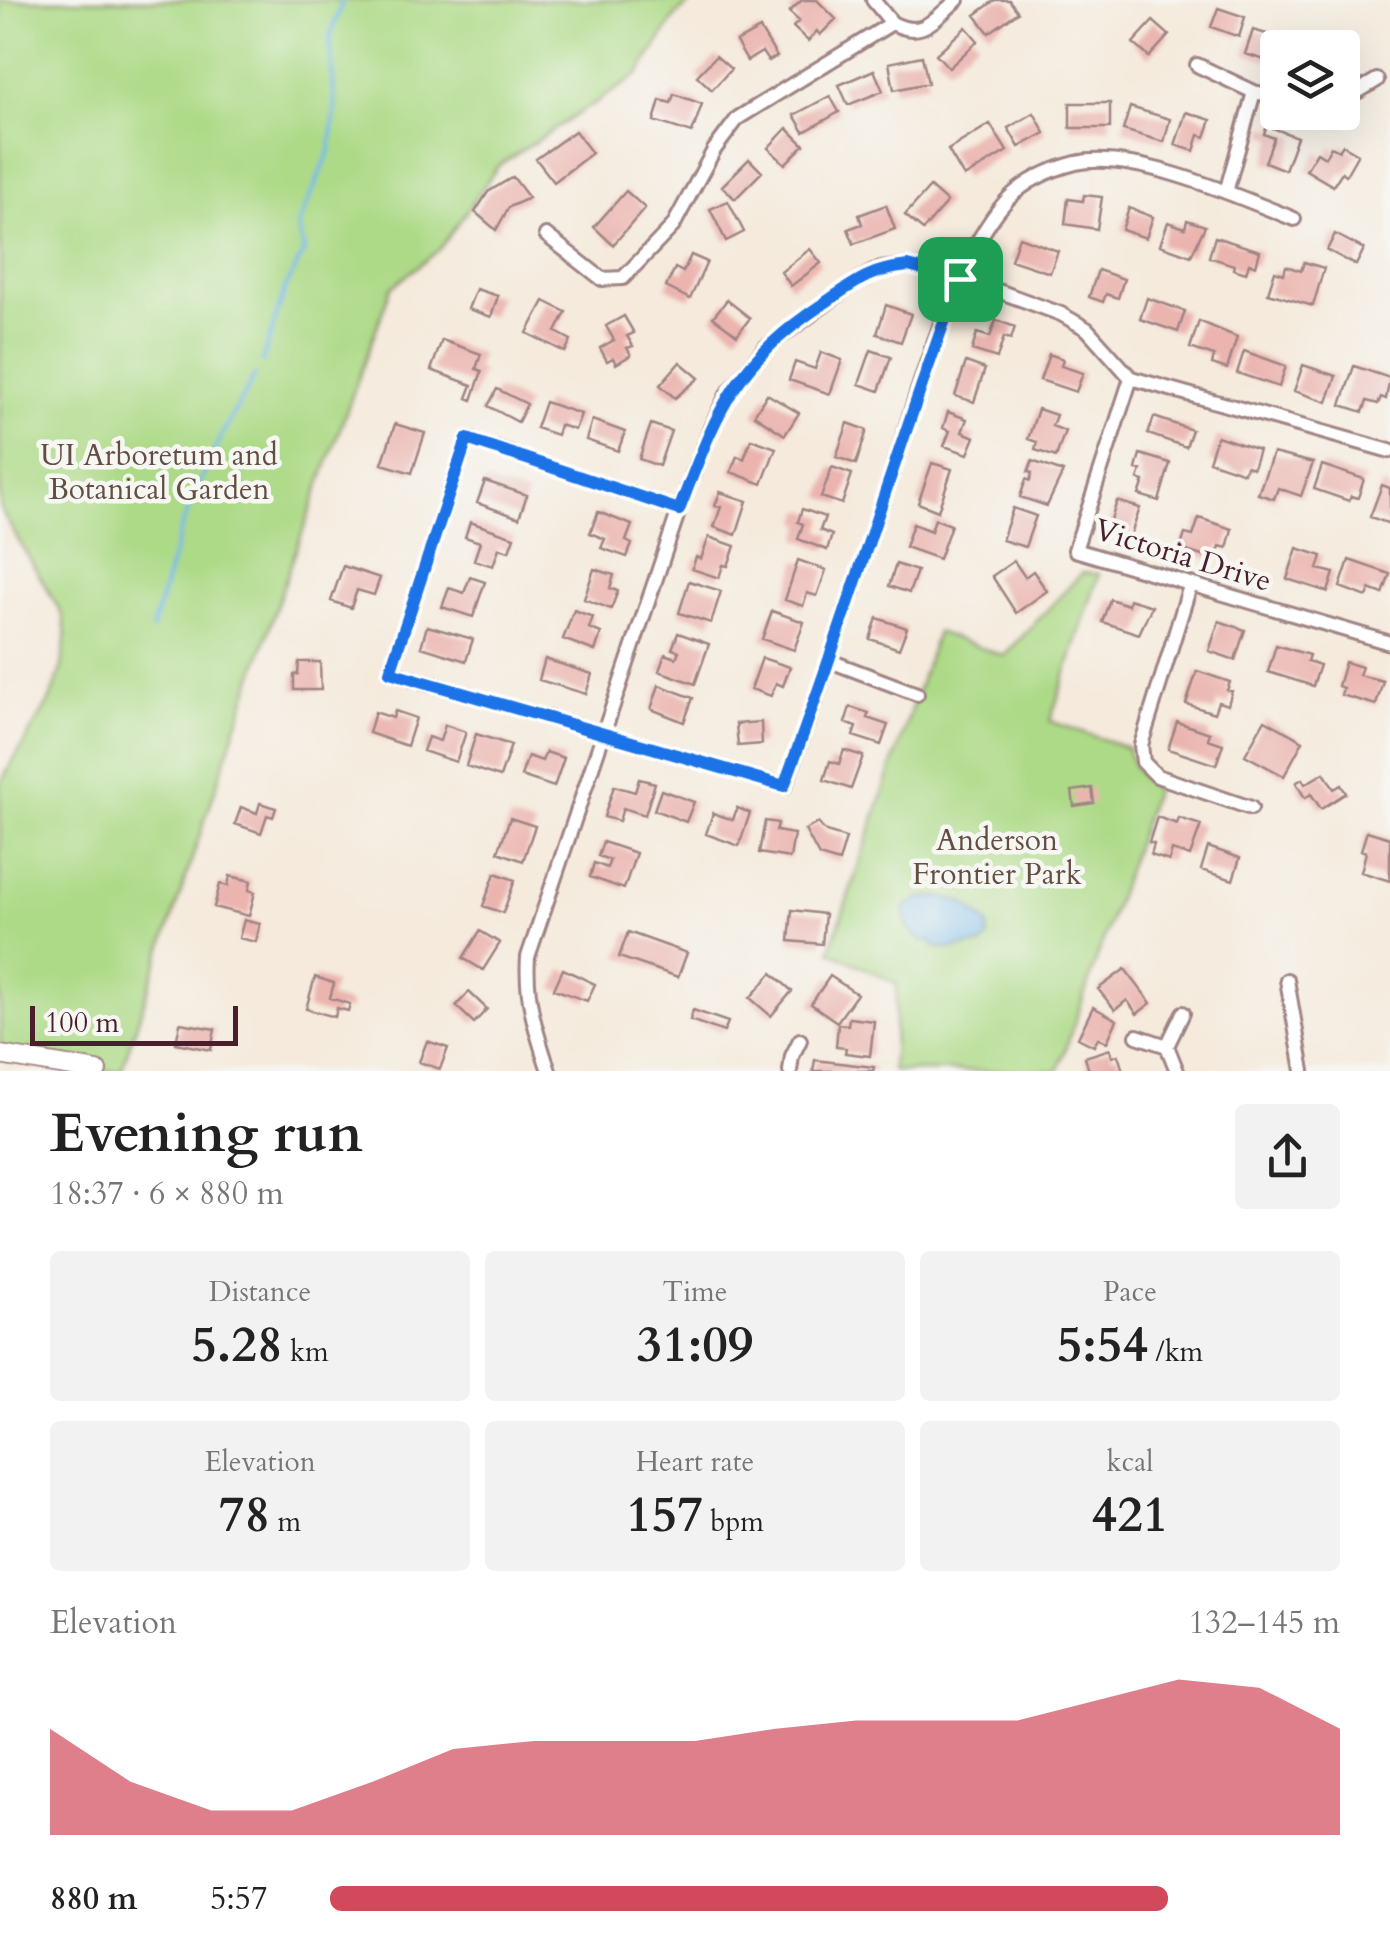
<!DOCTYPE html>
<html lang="en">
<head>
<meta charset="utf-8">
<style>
  body { margin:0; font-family:Cardo,serif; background:#f2f2f2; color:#222; height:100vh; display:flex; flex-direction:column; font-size:38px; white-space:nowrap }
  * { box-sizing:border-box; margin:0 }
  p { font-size:32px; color:#767676 }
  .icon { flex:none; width:55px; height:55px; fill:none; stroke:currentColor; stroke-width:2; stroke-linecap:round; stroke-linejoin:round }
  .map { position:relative; height:1071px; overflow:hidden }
  .sheet { display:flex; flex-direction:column; background:#fff; flex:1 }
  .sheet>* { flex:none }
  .controls { position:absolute; left:1260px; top:30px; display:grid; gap:20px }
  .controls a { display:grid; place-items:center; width:100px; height:100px; border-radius:10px; background:#fff; box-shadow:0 10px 40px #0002; font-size:50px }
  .scale { position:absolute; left:30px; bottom:25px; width:208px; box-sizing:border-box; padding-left:10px; border:5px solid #4a1f2b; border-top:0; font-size:28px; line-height:35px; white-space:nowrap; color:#4a1f2b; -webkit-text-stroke:8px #f6f6f2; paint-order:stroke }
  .pin { position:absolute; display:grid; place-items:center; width:85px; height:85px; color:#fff; margin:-42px; border-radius:20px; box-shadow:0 5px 15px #0006 }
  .round { display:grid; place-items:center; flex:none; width:105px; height:105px; border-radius:10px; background:#f2f2f2 }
  .head { display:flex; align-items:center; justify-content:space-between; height:170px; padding:0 50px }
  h1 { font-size:55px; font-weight:700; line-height:75px }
  .figures { display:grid; grid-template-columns:repeat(3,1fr); gap:15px; height:170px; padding:10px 50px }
  .figures div { display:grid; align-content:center; border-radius:10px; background:#f2f2f2; text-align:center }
  .figures b { font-size:50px; font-weight:700 }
  .figures small { font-size:28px; font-weight:400 }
  .figures p { font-size:28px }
  .chart { height:280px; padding:20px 50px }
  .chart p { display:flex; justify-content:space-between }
  .chart svg { width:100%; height:180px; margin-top:10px; fill:#d1495b; opacity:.7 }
  ul { padding:0 50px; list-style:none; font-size:32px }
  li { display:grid; grid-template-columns:160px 120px 1fr; align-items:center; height:75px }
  li i { height:25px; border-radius:12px; background:#d1495b }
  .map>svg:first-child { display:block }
  .green { fill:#adda87; stroke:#7c7c59; stroke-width:2.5 }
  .water { fill:#73b8e9; stroke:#5e6c8a; stroke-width:2.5 }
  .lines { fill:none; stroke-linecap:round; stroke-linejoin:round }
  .stream { stroke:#73b8e9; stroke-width:4 }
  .building { fill:#ebb4af }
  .street-casing { stroke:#a08484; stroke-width:18 }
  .secondary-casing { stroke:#a08484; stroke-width:22 }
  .street { stroke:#fff; stroke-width:12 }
  .secondary { stroke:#fff; stroke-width:18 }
  .route-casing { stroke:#fff; stroke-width:20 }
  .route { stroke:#1a73e8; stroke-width:12 }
  .labels { text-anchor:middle; stroke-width:9; stroke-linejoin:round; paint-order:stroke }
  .park-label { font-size:30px; fill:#634e42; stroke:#f6f6f2 }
  .street-label { font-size:30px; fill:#4a1f2b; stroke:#f6f6f2 }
</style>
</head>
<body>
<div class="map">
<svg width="1390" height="1071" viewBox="0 0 1390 1071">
  <rect width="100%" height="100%" fill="#f6f6f2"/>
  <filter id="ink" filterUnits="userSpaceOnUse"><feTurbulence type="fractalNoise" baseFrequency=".01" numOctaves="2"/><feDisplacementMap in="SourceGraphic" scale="20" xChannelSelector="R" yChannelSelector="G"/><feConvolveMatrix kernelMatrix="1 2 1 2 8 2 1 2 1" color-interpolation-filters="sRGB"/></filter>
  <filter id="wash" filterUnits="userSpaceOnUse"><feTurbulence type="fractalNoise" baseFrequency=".0048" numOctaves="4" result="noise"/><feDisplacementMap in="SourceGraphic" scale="40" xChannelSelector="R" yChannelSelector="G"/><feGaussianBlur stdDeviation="2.25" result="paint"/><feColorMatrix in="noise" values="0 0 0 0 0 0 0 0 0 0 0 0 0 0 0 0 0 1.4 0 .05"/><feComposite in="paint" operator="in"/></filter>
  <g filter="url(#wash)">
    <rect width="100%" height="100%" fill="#f5eadc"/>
    <path class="green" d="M 0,0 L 694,0 L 676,15 L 638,75 L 498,166 L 440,249 L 391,288 L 286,578 L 121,1071 L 97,1071 L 0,1055 L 0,783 L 50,700 L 62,666 L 66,633 L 62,614 L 0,509 Z
      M 1082,573 L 1099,574 L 1050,721 L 1128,748 C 1132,768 1139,777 1155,789 L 1058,1071 L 892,1071 L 897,984 L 830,951 L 937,632 L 1004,656 Z"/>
    <path class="water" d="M 936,897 L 963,902 L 988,924 L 988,938 L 981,946 C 964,943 953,953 935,947 L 931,940 L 922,941 C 907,931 903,924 906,906 L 921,898 Z"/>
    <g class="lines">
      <path class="stream" d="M 262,362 L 285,289 L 304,251 L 298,225 L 330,151 L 335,110 L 330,37 L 343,0
        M 152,629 L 183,522 L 222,434 L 255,375"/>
    </g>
    <g id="blocks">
      <path class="building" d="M 802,0 L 817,0 L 836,19 L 820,35 L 817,31 L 808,41 L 793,27 L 799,21 L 789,12 Z
        M 995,0 L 1009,0 L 1018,12 L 989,33 L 975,15 Z
        M 1218,8 L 1245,17 L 1239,37 L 1211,27 Z
        M 1153,21 L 1169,35 L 1149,57 L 1133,43 Z
        M 966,27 L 978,41 L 949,68 L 936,54 Z
        M 760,29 L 777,57 L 768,61 L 762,52 L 747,61 L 736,42 Z
        M 1253,30 L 1294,42 L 1292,48 L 1278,48 L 1278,64 L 1245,54 Z
        M 716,56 L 731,69 L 712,90 L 697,76 Z
        M 922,56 L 928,83 L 894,90 L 889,63 Z
        M 874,70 L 883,91 L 848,105 L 839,85 Z
        M 674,94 L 702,104 L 692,133 L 654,121 L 660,100 L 671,103 Z
        M 830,96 L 839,112 L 804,132 L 794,115 Z
        M 1070,103 L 1110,103 L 1110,128 L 1070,128 Z
        M 1130,107 L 1170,119 L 1164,142 L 1123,130 Z
        M 1186,112 L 1211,120 L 1205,137 L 1199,135 L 1194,151 L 1175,145 Z
        M 1034,113 L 1045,133 L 1019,147 L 1008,128 Z
        M 990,124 L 1007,151 L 964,177 L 948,150 Z
        M 1267,126 L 1297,137 L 1285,170 L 1265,162 L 1274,138 L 1264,134 Z
        M 787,128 L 804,145 L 785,164 L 768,148 Z
        M 575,131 L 592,153 L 554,182 L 536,159 Z
        M 1343,145 L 1358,154 L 1346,175 L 1342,172 L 1333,186 L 1306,170 L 1317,152 L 1325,157 L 1331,147 L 1339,151 Z
        M 749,159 L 762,172 L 735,199 L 722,186 Z
        M 513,177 L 529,198 L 509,207 L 496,230 L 475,212 L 488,192 Z
        M 930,187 L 947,202 L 923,230 L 905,215 Z
        M 626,191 L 645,208 L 613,245 L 594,227 Z
        M 1084,195 L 1102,197 L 1097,229 L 1065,224 L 1068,199 L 1083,201 Z
        M 728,201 L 744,232 L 726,241 L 710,209 Z
        M 886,205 L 895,229 L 854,244 L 848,229 L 862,224 L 859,215 Z
        M 1129,208 L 1153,217 L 1146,238 L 1122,230 Z
        M 1187,220 L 1205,226 L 1191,256 L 1160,245 L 1168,222 L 1185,228 Z
        M 1335,234 L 1364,249 L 1356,265 L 1327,250 Z
        M 1019,237 L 1058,251 L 1050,273 L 1011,260 Z
        M 1215,237 L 1260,251 L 1256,266 L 1249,263 L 1246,273 L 1233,269 L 1234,265 L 1209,257 Z
        M 810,249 L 821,263 L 791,286 L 781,272 Z
        M 691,255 L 707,262 L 690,299 L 666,287 L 675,268 L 683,272 Z
        M 1304,262 L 1324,268 L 1313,306 L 1268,293 L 1275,271 L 1284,274 L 1286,266 L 1301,271 Z
        M 1098,270 L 1124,279 L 1118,298 L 1106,294 L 1103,302 L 1089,297 Z
        M 476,289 L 498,296 L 491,317 L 468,309 Z
        M 1147,298 L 1185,311 L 1178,332 L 1140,319 Z
        M 727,300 L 750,318 L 737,335 L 713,317 Z
        M 544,301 L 566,312 L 556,332 L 571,340 L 565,352 L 527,333 Z
        M 886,305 L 911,314 L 901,342 L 877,334 Z
        M 624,316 L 634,333 L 627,336 L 633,346 L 627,348 L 631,355 L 616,364 L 613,358 L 607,361 L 600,348 L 614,340 L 606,326 Z
        M 996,320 L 1015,327 L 1011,339 L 1004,337 L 997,358 L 972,350 L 977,333 L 990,337 Z
        M 1199,321 L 1237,337 L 1227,369 L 1212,364 L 1214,356 L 1190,348 Z
        M 442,340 L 481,354 L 476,369 L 482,371 L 472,400 L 467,398 L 472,385 L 431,370 Z
        M 871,350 L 891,357 L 879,391 L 859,384 Z
        M 1244,351 L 1286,366 L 1279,387 L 1237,373 Z
        M 821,352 L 842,360 L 830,394 L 789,380 L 795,362 L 815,369 Z
        M 1049,354 L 1063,359 L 1061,366 L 1083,373 L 1076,392 L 1040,380 Z
        M 680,362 L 699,378 L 675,398 L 660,385 Z
        M 966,362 L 985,369 L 974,402 L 955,396 Z
        M 1303,365 L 1336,376 L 1327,402 L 1294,391 Z
        M 1354,366 L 1390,378 L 1386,399 L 1381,397 L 1378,404 L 1367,401 L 1363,412 L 1341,405 Z
        M 497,389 L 527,404 L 518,422 L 488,406 Z
        M 767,394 L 799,413 L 785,435 L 754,415 Z
        M 545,402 L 581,414 L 575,430 L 560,425 L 557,435 L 536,428 Z
        M 1038,409 L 1056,415 L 1052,426 L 1065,431 L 1056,457 L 1035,450 L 1037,442 L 1028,439 Z
        M 948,412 L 967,419 L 962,432 L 975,437 L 968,454 L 944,446 L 950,431 L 943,428 Z
        M 1154,417 L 1192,430 L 1186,447 L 1148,434 Z
        M 592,420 L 625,432 L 618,451 L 586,440 Z
        M 848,423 L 867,430 L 856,464 L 836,457 Z
        M 395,424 L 425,433 L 412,473 L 382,464 Z
        M 651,424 L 671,431 L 659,466 L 639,459 Z
        M 1217,436 L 1259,450 L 1253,468 L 1246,466 L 1244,473 L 1209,461 Z
        M 751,439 L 776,448 L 762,484 L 731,472 L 737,456 L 744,459 Z
        M 1273,453 L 1313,463 L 1301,496 L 1278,488 L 1274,499 L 1258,494 Z
        M 1140,454 L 1170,463 L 1159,501 L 1139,495 L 1144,481 L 1138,479 L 1141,470 L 1136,469 Z
        M 1032,461 L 1063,472 L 1047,506 L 1020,497 L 1026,479 L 1030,481 L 1032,473 L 1028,472 Z
        M 932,463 L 952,469 L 938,511 L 918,503 Z
        M 1322,465 L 1364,479 L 1358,498 L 1351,496 L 1349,501 L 1314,489 Z
        M 832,467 L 852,474 L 842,504 L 821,497 Z
        M 485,481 L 527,495 L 519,518 L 477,503 Z
        M 1382,485 L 1390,488 L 1390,524 L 1370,517 Z
        M 720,492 L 747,501 L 736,535 L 714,527 L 721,507 L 715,506 Z
        M 1117,501 L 1140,508 L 1129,540 L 1107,532 Z
        M 1013,508 L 1036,516 L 1025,547 L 1002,540 Z
        M 802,509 L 825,517 L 820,530 L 832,535 L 827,550 L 798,539 L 803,524 L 798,522 Z
        M 598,512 L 632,525 L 626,541 L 632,544 L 627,557 L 601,548 L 605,539 L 590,533 Z
        M 1199,518 L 1232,529 L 1227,548 L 1220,546 L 1215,560 L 1180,549 L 1185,534 L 1193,536 Z
        M 935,519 L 951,525 L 939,559 L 905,547 L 913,524 L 931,531 Z
        M 470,522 L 514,537 L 509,551 L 499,548 L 493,566 L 474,560 L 480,542 L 465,537 Z
        M 709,537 L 735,546 L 728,566 L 723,565 L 719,578 L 692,569 L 696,557 L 701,559 Z
        M 1297,548 L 1322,556 L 1318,569 L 1334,573 L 1328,592 L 1287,579 Z
        M 798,560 L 826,570 L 817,596 L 807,593 L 803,606 L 785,600 Z
        M 1349,560 L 1390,574 L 1383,594 L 1370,589 L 1367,597 L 1340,587 Z
        M 1014,561 L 1025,577 L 1033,571 L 1047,591 L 1016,613 L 992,576 Z
        M 896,564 L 917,571 L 909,593 L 889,586 Z
        M 343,566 L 380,578 L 374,595 L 357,590 L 351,608 L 331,601 Z
        M 594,569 L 614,575 L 610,588 L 618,591 L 611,609 L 584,599 Z
        M 470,577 L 485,582 L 473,617 L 442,607 L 449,588 L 464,593 Z
        M 689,581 L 721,591 L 711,623 L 679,613 Z
        M 1110,599 L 1128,605 L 1129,599 L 1152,606 L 1139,634 L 1102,622 Z
        M 574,610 L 593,617 L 589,628 L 601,633 L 595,651 L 563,639 Z
        M 772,611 L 804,622 L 794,650 L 762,639 Z
        M 877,618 L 907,628 L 899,649 L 870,639 Z
        M 1219,621 L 1245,630 L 1235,660 L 1209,651 Z
        M 427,626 L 473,639 L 466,661 L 421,647 Z
        M 678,633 L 709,644 L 695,684 L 659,671 L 665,654 L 676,658 L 679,651 L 672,649 Z
        M 1276,645 L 1309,655 L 1307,661 L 1320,665 L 1313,686 L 1268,672 Z
        M 762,658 L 790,667 L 783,686 L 776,683 L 771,696 L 751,689 Z
        M 545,659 L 592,674 L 586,694 L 539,680 Z
        M 299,662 L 320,662 L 321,690 L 294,690 L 294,675 L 298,674 Z
        M 1345,662 L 1362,667 L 1359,675 L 1383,681 L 1376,705 L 1341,695 L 1343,688 L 1338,686 Z
        M 1197,671 L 1230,682 L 1227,690 L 1232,691 L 1228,705 L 1218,702 L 1214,713 L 1186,704 Z
        M 659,685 L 693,698 L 684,722 L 651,709 Z
        M 850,707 L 869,713 L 867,718 L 888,725 L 881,745 L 853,736 L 856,727 L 845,723 Z
        M 395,711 L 416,718 L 407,746 L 369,733 L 375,712 L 393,718 Z
        M 1265,720 L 1303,741 L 1284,776 L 1245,755 Z
        M 761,722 L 762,744 L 738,746 L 736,724 Z
        M 1177,722 L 1210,733 L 1208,739 L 1223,744 L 1216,765 L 1168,749 Z
        M 445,725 L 466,732 L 456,762 L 423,751 L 428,737 L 440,741 Z
        M 476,734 L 511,745 L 500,777 L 466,766 Z
        M 844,750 L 863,756 L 851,789 L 824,780 L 830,761 L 839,764 Z
        M 546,752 L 564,758 L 554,787 L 521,776 L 528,756 L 542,761 Z
        M 1324,773 L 1334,789 L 1341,785 L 1346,793 L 1321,809 L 1311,794 L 1305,798 L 1296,783 L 1302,779 L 1305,784 Z
        M 639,779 L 655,783 L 645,815 L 623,808 L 619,821 L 604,817 L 614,786 L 635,792 Z
        M 1092,788 L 1094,803 L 1074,806 L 1072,791 Z
        M 661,790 L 694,802 L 686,822 L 654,810 Z
        M 260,803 L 276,808 L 273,817 L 267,815 L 261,833 L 235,824 L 241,807 L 257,813 Z
        M 737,808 L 750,813 L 739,846 L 706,834 L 713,813 L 733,820 Z
        M 1157,817 L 1177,824 L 1179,818 L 1201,825 L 1190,856 L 1172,850 L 1169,861 L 1151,855 L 1154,844 L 1149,842 Z
        M 510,818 L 535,826 L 523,861 L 498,852 Z
        M 765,821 L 778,823 L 776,831 L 794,834 L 790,858 L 759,853 Z
        M 818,823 L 826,832 L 846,838 L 839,862 L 819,856 L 805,830 Z
        M 1367,831 L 1390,838 L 1390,881 L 1361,872 L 1366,852 L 1361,850 Z
        M 603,842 L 636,853 L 624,889 L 590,877 L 594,863 L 607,868 L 610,860 L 598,856 Z
        M 1208,847 L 1240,858 L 1233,880 L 1201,870 Z
        M 495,873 L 515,880 L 503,913 L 483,906 Z
        M 230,876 L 251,881 L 249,890 L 255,892 L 249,916 L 214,907 L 220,884 L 228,886 Z
        M 792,910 L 825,914 L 822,944 L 789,941 Z
        M 244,920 L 260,924 L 256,942 L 239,938 Z
        M 480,931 L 500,943 L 483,970 L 463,958 Z
        M 628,932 L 687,953 L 678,977 L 619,957 Z
        M 563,969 L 595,984 L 587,1001 L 554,989 Z
        M 1125,969 L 1151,1003 L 1137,1014 L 1127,1000 L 1115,1010 L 1098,989 Z
        M 772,973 L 792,991 L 771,1016 L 750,998 Z
        M 830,976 L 857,994 L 837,1022 L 811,1004 Z
        M 315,977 L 334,983 L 330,998 L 350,1004 L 348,1011 L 337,1008 L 335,1017 L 306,1009 Z
        M 469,992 L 487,1009 L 474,1023 L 456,1006 Z
        M 1093,1007 L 1117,1020 L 1107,1042 L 1098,1038 L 1094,1046 L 1078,1038 Z
        M 693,1010 L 728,1022 L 724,1032 L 690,1020 Z
        M 849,1018 L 874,1021 L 870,1056 L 845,1053 L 846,1048 L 836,1047 L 838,1024 L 848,1025 Z
        M 180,1023 L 215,1029 L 211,1050 L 176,1043 Z
        M 427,1041 L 448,1048 L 440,1069 L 419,1062 Z
        M 1110,1049 L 1112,1057 L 1118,1055 L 1123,1071 L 1089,1071 L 1085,1057 Z
        M 815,1060 L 874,1067 L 873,1071 L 813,1071 Z"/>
    </g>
  </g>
  <g filter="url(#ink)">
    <use href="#blocks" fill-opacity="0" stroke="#a08484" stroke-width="2.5"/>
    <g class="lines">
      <g class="street-casing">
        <path id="street" d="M 873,0 L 892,23
          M 1197,65 L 1254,92 L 1278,97
          M 1342,101 L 1377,80
          M 1226,192 L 1254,92
          M 546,235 L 602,279 L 623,278 L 673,226 L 714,150 L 738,118 L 892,23 C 923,39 933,20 957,0
          M 1131,378 L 1075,550 L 1390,643
          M 679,510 L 467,439 L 390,672 L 785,786 C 823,681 858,575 893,469 C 918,393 955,254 1009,198 C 1027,180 1052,169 1076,163 C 1134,150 1239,197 1294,219
          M 1190,586 L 1141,745 L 1143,762 L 1157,776 L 1251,808
          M 830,661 L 917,694
          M 1287,980 L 1303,1071
          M 1137,1036 L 1167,1046
          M 549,1071 C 536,1032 525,998 528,957 L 679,510 L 711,428 L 727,395 L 765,348 L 860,279 L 879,269 L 908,266 L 933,270 L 1001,292 L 1061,314 L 1087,329 L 1131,378 L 1390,451
          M 790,1071 L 792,1056 L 800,1040
          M 1177,1071 L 1167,1046 L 1183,1013"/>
      </g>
      <g class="secondary-casing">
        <path id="secondary" d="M 0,1055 L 97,1071"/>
      </g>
      <use href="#street" class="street"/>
      <use href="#secondary" class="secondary"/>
    </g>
  </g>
  <g class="lines" filter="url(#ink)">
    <g class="route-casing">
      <path id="route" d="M 908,266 L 960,279 C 897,446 847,618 784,786 L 390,672 L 467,439 L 679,510 C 718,410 732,364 826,302 C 857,281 870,270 908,266 Z"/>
    </g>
    <use href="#route" class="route"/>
  </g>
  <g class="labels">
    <g class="park-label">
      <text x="159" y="465">UI Arboretum and<tspan x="159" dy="34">Botanical Garden</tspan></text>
      <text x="997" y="850">Anderson<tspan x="997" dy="34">Frontier Park</tspan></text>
    </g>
    <g class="street-label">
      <text transform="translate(1183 555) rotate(17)" y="10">Victoria Drive</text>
    </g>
  </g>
</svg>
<div class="controls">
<a><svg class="icon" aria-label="layers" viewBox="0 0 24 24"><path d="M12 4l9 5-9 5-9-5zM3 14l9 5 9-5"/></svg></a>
</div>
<div class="scale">100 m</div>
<div class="pin" style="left:960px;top:279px;background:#1e9e55"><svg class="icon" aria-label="arrive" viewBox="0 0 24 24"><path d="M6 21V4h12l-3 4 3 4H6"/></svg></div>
</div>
<section class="sheet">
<div class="head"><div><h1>Evening run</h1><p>18:37 · 6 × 880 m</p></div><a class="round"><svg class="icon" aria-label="share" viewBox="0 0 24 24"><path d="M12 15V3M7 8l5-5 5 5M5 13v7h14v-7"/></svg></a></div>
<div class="figures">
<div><p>Distance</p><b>5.28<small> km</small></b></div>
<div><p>Time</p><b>31:09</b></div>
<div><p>Pace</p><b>5:54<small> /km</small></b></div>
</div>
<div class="figures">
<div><p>Elevation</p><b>78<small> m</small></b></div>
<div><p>Heart rate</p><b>157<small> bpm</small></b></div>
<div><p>kcal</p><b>421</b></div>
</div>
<div class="chart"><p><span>Elevation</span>132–145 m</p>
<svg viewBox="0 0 160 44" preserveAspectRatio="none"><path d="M0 44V18L10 31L20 38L30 38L40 31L50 23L60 21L70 21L80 21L90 18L100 16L110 16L120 16L130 11L140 6L150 8L160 18V44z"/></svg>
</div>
<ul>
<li><b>880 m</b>5:57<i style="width:83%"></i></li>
</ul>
</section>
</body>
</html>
